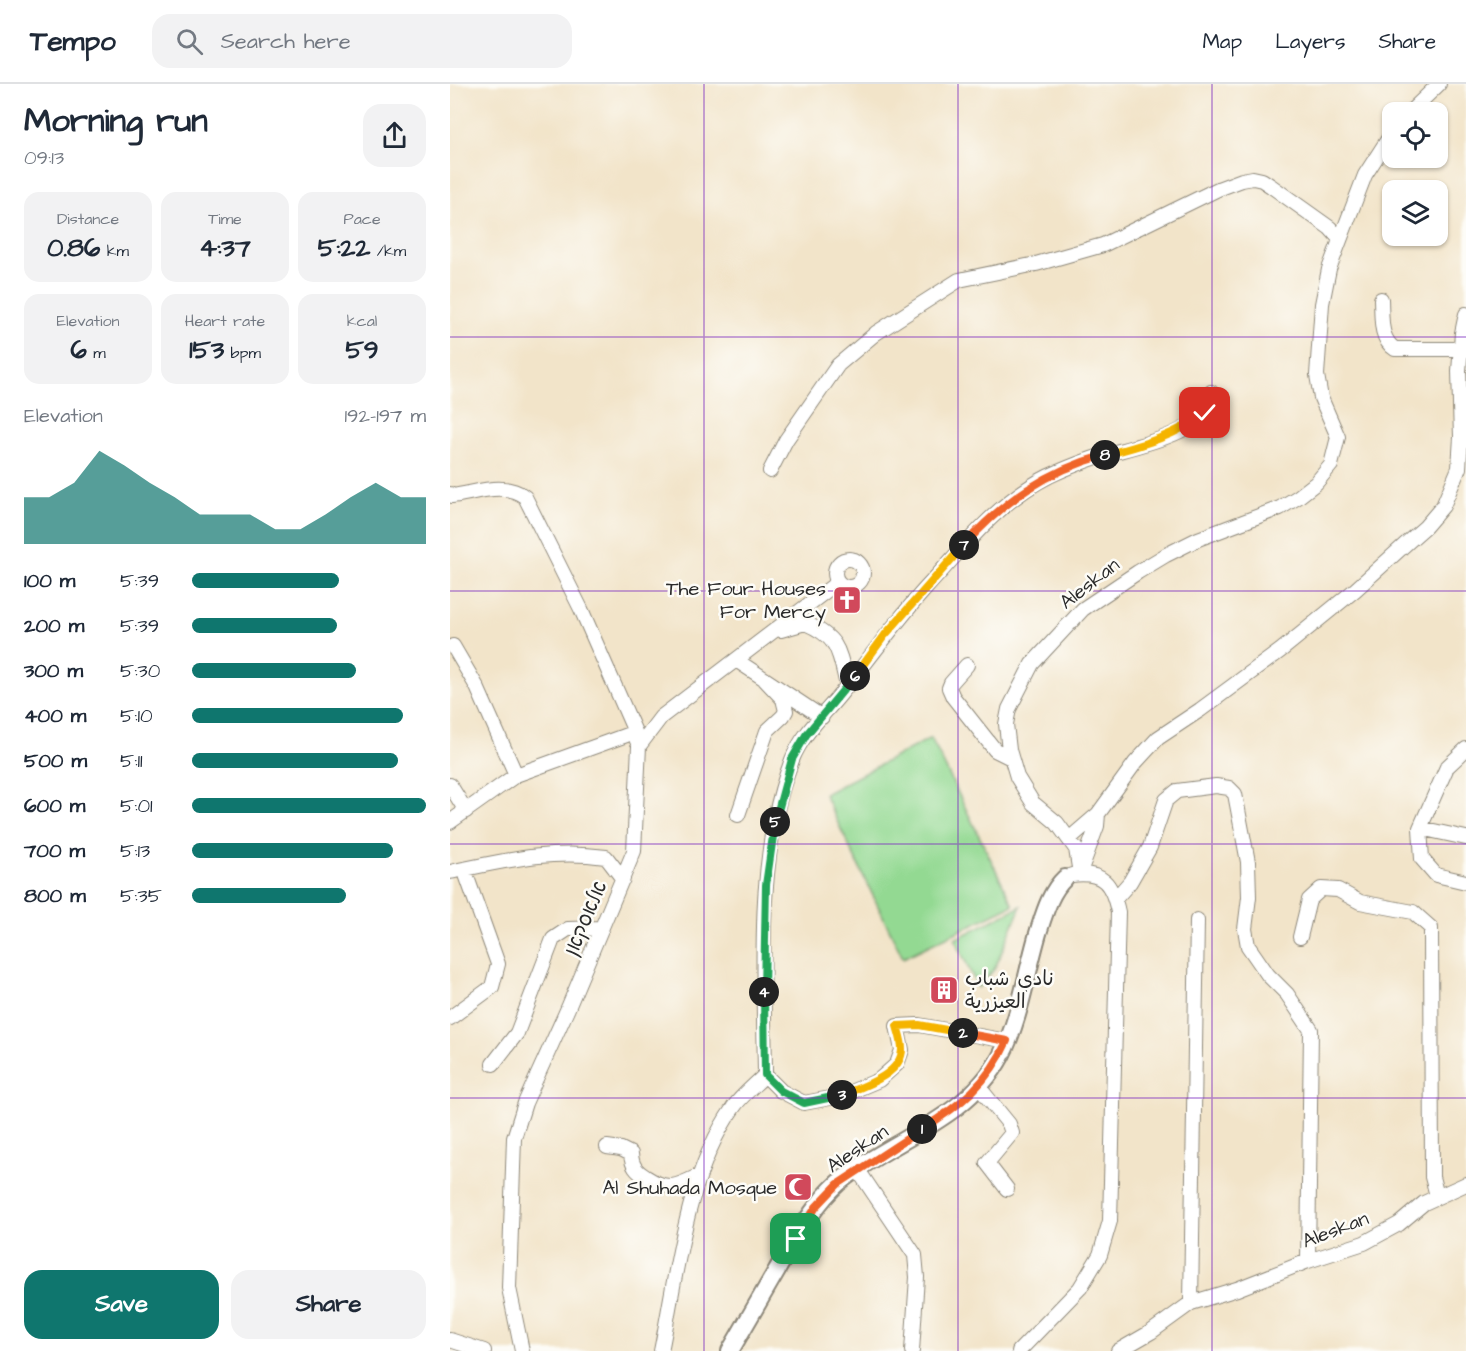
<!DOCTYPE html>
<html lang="en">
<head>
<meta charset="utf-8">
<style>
  body { margin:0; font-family:"Architects Daughter","Playpen Sans Arabic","Playpen Sans Hebrew",sans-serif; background:#f2f2f3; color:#1f2937; height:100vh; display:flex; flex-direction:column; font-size:22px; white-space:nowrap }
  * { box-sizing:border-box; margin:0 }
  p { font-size:20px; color:#747a83 }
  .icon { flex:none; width:33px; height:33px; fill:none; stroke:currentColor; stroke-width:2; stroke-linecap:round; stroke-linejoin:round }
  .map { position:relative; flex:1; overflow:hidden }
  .drawer { display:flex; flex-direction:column; background:#fff; width:450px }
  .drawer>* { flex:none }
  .controls { position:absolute; left:932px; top:18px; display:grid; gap:12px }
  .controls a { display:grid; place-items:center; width:66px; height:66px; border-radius:12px; background:#fff; box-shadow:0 2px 4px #0004; font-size:30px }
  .pin { position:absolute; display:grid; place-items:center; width:51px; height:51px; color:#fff; margin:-26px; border-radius:12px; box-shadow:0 3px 9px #0006 }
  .km { position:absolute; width:30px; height:30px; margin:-15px; border-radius:50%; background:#222; color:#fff; font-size:16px; line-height:30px; text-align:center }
  .round { display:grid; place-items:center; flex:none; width:63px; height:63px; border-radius:18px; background:#f2f2f3 }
  .summary { display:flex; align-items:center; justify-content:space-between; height:102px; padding:0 24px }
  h1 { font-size:33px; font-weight:700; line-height:45px }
  .stats { display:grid; grid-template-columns:repeat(3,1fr); gap:9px; height:102px; padding:6px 24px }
  .stats div { display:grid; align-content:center; border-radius:15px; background:#f2f2f3; text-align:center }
  .stats b { font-size:26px; font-weight:700 }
  .stats small { font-size:16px; font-weight:400 }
  .stats p { font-size:16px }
  .chart { height:168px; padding:12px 24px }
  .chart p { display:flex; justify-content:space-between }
  .chart svg { width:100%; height:108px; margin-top:6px; fill:#0f766e; opacity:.7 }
  .button { display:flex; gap:12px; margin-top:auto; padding:12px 24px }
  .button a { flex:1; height:69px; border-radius:18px; background:#0f766e; color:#fff; font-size:24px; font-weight:700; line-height:69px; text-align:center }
  .button a+a { background:#f2f2f3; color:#1f2937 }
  ul { padding:0 24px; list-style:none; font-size:20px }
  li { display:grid; grid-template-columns:96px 72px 1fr; align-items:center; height:45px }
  li i { height:15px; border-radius:8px; background:#0f766e }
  header { display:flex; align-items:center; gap:36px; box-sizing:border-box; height:84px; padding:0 30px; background:#fff; border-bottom:2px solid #e0e1e3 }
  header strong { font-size:28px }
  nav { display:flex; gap:33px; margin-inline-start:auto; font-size:21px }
  .search { width:420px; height:54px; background:#f2f2f3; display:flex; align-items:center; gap:15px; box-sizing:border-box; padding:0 21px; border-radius:18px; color:#747a83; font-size:22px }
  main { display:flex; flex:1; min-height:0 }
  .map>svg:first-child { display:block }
  .green { fill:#93d992; stroke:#5f825e; stroke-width:1.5 }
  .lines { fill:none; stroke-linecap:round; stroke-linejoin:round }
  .minor-casing { stroke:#8e887a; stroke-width:16 }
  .tertiary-casing { stroke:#8e887a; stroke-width:20 }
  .minor { stroke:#fff; stroke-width:14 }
  .tertiary { stroke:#fff; stroke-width:16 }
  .split-1-casing { stroke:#fff; stroke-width:12 }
  .split-2-casing { stroke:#fff; stroke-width:12 }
  .split-3-casing { stroke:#fff; stroke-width:12 }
  .split-4-casing { stroke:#fff; stroke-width:12 }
  .split-5-casing { stroke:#fff; stroke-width:12 }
  .split-6-casing { stroke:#fff; stroke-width:12 }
  .split-7-casing { stroke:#fff; stroke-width:12 }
  .split-8-casing { stroke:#fff; stroke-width:12 }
  .split-9-casing { stroke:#fff; stroke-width:12 }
  .split-1 { stroke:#f0652b; stroke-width:8 }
  .split-2 { stroke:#f0652b; stroke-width:8 }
  .split-3 { stroke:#f5b400; stroke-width:8 }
  .split-4 { stroke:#22a559; stroke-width:8 }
  .split-5 { stroke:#22a559; stroke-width:8 }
  .split-6 { stroke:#22a559; stroke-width:8 }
  .split-7 { stroke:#f5b400; stroke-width:8 }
  .split-8 { stroke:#f0652b; stroke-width:8 }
  .split-9 { stroke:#f5b400; stroke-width:8 }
  .grid { fill:none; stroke:#7b2cbf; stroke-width:1.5; stroke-opacity:0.55 }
  .labels { text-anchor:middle; stroke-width:5; stroke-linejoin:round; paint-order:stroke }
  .street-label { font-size:20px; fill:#2b2b2b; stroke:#fdfcf7 }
  .poi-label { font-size:20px; fill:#2b2b2b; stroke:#fdfcf7; text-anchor:end }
</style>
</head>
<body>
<header>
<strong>Tempo</strong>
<div class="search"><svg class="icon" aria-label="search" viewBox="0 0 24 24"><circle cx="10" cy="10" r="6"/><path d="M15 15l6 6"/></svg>Search here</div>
<nav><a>Map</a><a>Layers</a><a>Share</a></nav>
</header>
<main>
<section class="drawer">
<div class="summary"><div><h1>Morning run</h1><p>09:13</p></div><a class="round"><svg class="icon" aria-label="share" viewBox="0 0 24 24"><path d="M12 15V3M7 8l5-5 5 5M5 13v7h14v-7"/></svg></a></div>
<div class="stats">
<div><p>Distance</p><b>0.86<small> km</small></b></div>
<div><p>Time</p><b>4:37</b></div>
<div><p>Pace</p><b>5:22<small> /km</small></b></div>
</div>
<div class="stats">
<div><p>Elevation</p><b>6<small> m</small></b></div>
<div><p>Heart rate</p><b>153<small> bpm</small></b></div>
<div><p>kcal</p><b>59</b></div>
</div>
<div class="chart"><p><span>Elevation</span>192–197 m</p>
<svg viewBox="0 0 160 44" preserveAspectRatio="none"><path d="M0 44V25L10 25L20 19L30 6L40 12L50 19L60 25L70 32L80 32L90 32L100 38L110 38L120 32L130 25L140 19L150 25L160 25V44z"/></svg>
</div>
<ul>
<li><b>100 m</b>5:39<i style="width:63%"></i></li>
<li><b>200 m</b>5:39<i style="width:62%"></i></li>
<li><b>300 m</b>5:30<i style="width:70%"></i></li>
<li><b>400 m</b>5:10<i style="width:90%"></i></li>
<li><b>500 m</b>5:11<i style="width:88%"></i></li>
<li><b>600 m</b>5:01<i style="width:100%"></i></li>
<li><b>700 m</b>5:13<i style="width:86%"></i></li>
<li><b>800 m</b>5:35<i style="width:66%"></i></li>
</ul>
<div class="button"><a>Save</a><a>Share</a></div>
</section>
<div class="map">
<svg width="1016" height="1267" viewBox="0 0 1016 1267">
  <rect width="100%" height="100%" fill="#fdfcf7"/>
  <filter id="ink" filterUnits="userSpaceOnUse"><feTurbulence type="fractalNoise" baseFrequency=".0167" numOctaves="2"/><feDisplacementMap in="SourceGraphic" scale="12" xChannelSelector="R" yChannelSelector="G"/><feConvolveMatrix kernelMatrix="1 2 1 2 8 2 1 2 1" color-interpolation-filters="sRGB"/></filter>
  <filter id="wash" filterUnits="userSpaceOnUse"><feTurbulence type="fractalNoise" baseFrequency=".008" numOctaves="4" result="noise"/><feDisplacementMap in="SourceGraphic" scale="24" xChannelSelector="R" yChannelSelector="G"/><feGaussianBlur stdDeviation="1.35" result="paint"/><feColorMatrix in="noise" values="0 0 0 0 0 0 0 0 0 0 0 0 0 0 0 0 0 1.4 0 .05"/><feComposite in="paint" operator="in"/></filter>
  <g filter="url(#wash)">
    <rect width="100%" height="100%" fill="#f2e4c9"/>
    <path class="green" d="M 481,654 L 563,821 L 453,874 L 374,710 Z
      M 571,822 L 545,884 L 528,904 L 505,855 Z"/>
  </g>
  <g filter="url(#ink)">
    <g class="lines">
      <g class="minor-casing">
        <path id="minor" d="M 960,28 L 989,0
          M 931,215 C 932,232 929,255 945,265 L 1011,265
          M 320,387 L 336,356 L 388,281 L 426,249 L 509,196 L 586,180 L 653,161 L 768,105 L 792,96 L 803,94 L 812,96 L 821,102 L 880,144 L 890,155
          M 0,410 L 2,412 C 25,409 56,397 75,413 L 131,525 L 185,648
          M385 489a14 14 0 1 1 28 0a14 14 0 1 1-28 0Z
          M 331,546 L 355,539 C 390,554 389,568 397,602
          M 3,562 L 27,603 L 66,691
          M 286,576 L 372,633
          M 517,581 L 501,599 L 499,604 L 503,613 L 545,666 L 561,674
          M 1016,665 L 997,683 L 970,744 L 972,775 L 986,791 L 1016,798
          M 0,701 L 16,727
          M 288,731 L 317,647 L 333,632 L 336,627 L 333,615 L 315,596
          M 0,738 L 66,691 L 185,648 L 187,657
          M 970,744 L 1016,754
          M 619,755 L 648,730 L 685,679 L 708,654 L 750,626 L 830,567 L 905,506 L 959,457 L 975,443 L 993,422 L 1009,384 L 1011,353 L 1009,287 L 1012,249 L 1016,230
          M 0,788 C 54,777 100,765 156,773 L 173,795
          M 630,788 L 647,742 L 648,730
          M 630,790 L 626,765 L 607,739 L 583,719 L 567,693 L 559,666 L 556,640 L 559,625 L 582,580 L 633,525 L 688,488 L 716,471 L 748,455 L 830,424 L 848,413 L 866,399 L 881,381 L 888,353 L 871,314 L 867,291 L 872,220 L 879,185 L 915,91 L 942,49
          M 665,815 L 680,798 L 700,763 L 716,716 L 727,707 L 766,702 L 779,704 L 785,710 L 798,778 L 799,813 L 795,845 L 798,862 L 818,891 L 837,910 L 861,946 L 858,1177
          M 850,853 L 859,816 L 871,805 L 888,806 L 910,818 L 963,828 L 981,844 L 982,1093 L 987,1112
          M 0,934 L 42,903 L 48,880 L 14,785
          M 557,957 L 469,941 L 447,942 L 452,966 L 447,980 L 429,996 L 391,1012 L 354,1019 L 331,1007 L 315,991 C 314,891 305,770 342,676 C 352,649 376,629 393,607 C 421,573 446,537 476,504 C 514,463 547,418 599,392 C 612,386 627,380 641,375 C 673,364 731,356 754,330 C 758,325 759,315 761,308
          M 43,980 L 67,949 L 103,855 L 118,845 L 152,844
          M 528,1002 L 559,1040 L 562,1049 L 537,1079 L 557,1105
          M 157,1063 L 171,1065 L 181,1070 C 182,1082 186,1087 196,1093 C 219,1108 227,1102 250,1091
          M 408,1086 L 465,1171 L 467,1193 L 462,1267
          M 741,1219 L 747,836
          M 0,1256 L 34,1267
          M 72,1267 L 59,1204 L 64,1054 L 75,1019 L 118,924 L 184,767 L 189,662 L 211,633 L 388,498
          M 211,1267 C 227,1189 236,1091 283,1024 C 291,1012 304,1002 315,991
          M 569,1267 L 630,1204 L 650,1171 L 660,1137 L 668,828 C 662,799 653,787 622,791
          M 668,1267 L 701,1248 L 741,1219 L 787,1205 L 858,1177 L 914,1159 L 949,1140 L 974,1119 L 1016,1100"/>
      </g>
      <g class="tertiary-casing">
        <path id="tertiary" d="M 280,1267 C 300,1233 319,1199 339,1165 C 353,1142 368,1117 388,1099 C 441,1055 516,1037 551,972 C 570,936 577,885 589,846 C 595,827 601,807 615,794"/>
      </g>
      <use href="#minor" class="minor"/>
      <use href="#tertiary" class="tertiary"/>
    </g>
  </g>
  <g class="lines" filter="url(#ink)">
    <g class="split-1-casing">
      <path id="split-1" d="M 346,1155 L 366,1123 L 388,1100 L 472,1045"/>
    </g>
    <g class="split-2-casing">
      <path id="split-2" d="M 472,1045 C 510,1022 539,998 557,957 L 513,949"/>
    </g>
    <g class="split-3-casing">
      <path id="split-3" d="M 392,1011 C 411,1003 452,991 452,965 C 452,957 449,949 447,942 L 469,941 L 513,949"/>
    </g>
    <g class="split-4-casing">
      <path id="split-4" d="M 314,908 L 315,991 L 331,1007 L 354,1019 L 392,1011"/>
    </g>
    <g class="split-5-casing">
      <path id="split-5" d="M 314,908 L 316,801 L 325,738"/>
    </g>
    <g class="split-6-casing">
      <path id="split-6" d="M 325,738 L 342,675 L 356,651 L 405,592"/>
    </g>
    <g class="split-7-casing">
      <path id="split-7" d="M 405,592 L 435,551 L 514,461"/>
    </g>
    <g class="split-8-casing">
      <path id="split-8" d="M 514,461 C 554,417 596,387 655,371"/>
    </g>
    <g class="split-9-casing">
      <path id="split-9" d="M 655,371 C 692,361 724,353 755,329"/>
    </g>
    <use href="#split-1" class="split-1"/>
    <use href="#split-2" class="split-2"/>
    <use href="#split-3" class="split-3"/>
    <use href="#split-4" class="split-4"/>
    <use href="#split-5" class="split-5"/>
    <use href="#split-6" class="split-6"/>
    <use href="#split-7" class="split-7"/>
    <use href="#split-8" class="split-8"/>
    <use href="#split-9" class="split-9"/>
  </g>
  <path class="grid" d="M 254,0 L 254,1267M 508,0 L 508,1267M 762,0 L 762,1267M 0,253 L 1016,253M 0,507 L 1016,507M 0,760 L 1016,760M 0,1014 L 1016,1014"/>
  <defs>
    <g id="church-square" transform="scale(1.5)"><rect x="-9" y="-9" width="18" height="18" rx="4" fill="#d1495b" stroke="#fdfcf7"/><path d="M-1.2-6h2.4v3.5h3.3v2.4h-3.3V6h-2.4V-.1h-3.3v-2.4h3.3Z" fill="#fff"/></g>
    <g id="building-square" transform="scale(1.5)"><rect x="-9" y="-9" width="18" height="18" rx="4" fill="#d1495b" stroke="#fdfcf7"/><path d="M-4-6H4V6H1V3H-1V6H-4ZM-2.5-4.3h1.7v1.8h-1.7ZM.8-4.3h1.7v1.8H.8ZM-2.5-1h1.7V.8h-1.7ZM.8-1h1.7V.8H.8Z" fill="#fff"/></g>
    <g id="mosque-square" transform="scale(1.5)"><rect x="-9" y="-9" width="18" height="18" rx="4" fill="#d1495b" stroke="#fdfcf7"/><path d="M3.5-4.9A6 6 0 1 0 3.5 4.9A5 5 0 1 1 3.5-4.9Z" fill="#fff"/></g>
  </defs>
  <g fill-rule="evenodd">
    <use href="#church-square" x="397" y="516"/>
    <use href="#building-square" x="494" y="906"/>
    <use href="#mosque-square" x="348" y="1103"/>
  </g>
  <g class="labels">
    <g class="street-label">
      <text transform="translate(639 499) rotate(-38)" y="7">Aleskan</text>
      <text transform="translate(135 834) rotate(-67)" y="7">אלאסקאן</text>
      <text transform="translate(407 1064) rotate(-34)" y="7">Aleskan</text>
      <text transform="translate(885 1145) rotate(-21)" y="7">Aleskan</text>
    </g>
    <g class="poi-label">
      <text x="376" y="511">The Four Houses<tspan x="376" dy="23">For Mercy</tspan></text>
      <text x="515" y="901" text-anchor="start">نادي شباب<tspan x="515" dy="23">العيزرية</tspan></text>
      <text x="327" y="1110">Al Shuhada Mosque</text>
    </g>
  </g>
</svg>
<div class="controls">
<a><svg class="icon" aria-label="locate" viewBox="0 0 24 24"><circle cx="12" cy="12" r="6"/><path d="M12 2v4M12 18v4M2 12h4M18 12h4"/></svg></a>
<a><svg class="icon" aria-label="layers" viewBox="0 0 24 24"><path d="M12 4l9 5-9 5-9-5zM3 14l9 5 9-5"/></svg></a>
</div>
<div class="pin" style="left:346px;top:1155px;background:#1e9e55"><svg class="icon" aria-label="arrive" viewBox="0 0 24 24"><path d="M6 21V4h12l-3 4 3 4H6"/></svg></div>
<div class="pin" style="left:755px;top:329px;background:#d93025"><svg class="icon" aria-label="check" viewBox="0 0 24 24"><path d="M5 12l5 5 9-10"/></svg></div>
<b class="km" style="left:472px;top:1045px">1</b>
<b class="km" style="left:513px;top:949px">2</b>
<b class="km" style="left:392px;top:1011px">3</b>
<b class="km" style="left:314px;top:908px">4</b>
<b class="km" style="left:325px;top:738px">5</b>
<b class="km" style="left:405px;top:592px">6</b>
<b class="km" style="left:514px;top:461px">7</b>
<b class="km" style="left:655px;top:371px">8</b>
</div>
</main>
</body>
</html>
